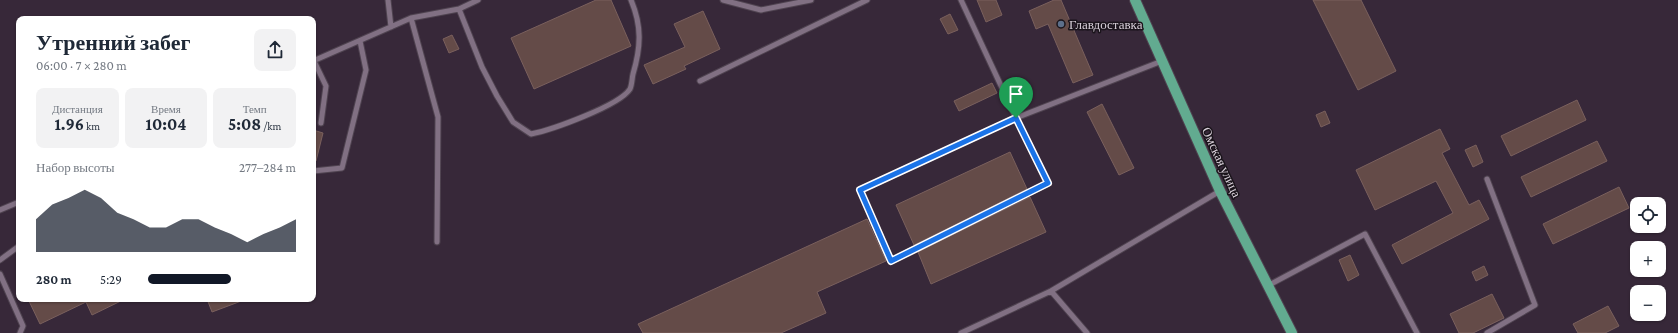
<!DOCTYPE html>
<html lang="ru">
<head>
<meta charset="utf-8">
<style>
  body { margin:0; font-family:"Crimson Pro",serif; background:#f2f2f3; color:#1f2937; height:100vh; display:flex; flex-direction:column; font-size:15px; white-space:nowrap }
  * { box-sizing:border-box; margin:0 }
  p { font-size:13px; color:#747a83 }
  .icon { flex:none; width:22px; height:22px; fill:none; stroke:currentColor; stroke-width:2; stroke-linecap:round; stroke-linejoin:round }
  .map { position:relative; flex:1; overflow:hidden }
  .side { position:absolute; left:16px; top:16px; width:300px; height:286px; display:flex; flex-direction:column; background:#fff; border-radius:8px; box-shadow:0 1px 3px #0004 }
  .side>* { flex:none }
  .fabs { position:absolute; left:1630px; top:197px; display:grid; gap:8px }
  .fabs a { display:grid; place-items:center; width:36px; height:36px; border-radius:8px; background:#fff; box-shadow:0 1px 3px #0004; font-size:20px }
  .pin { position:absolute; display:grid; place-items:center; width:34px; height:34px; color:#fff; margin:-41px -17px; border-radius:50% 50% 50% 0; rotate:-45deg; box-shadow:0 0 4px #0007 }
  .pin .icon { rotate:45deg }
  .round { display:grid; place-items:center; flex:none; width:42px; height:42px; border-radius:8px; background:#f2f2f3 }
  .overview { display:flex; align-items:center; justify-content:space-between; height:68px; padding:0 20px }
  h1 { font-size:22px; font-weight:700; line-height:30px }
  .figures { display:grid; grid-template-columns:repeat(3,1fr); gap:6px; height:68px; padding:4px 20px }
  .figures div { display:grid; align-content:center; border-radius:8px; background:#f2f2f3; text-align:center }
  .figures b { font-size:17px; font-weight:700 }
  .figures small { font-size:11px; font-weight:400 }
  .figures p { font-size:11px }
  .chart { height:112px; padding:8px 20px }
  .chart p { display:flex; justify-content:space-between }
  .chart svg { width:100%; height:72px; margin-top:4px; fill:#111827; opacity:.7 }
  ul { padding:0 20px; list-style:none; font-size:13px }
  li { display:grid; grid-template-columns:64px 48px 1fr; align-items:center; height:30px }
  li i { height:10px; border-radius:5px; background:#111827 }
  .map>svg:first-child { display:block }
  .building { fill:#644b48; stroke:#7a605d }
  .lines { fill:none; stroke-linecap:round; stroke-linejoin:round }
  .lane-casing { stroke:#4f4350; stroke-width:7 }
  .primary-casing { stroke:#4f4350; stroke-width:12 }
  .lane { stroke:#817083; stroke-width:5 }
  .primary { stroke:#62ab90; stroke-width:10 }
  .route-casing { stroke:#fff; stroke-width:8 }
  .route { stroke:#1a73e8; stroke-width:5 }
  .service-dot { fill:#5c6f8a; stroke:#1a141b; stroke-width:1.5 }
  .labels { text-anchor:middle; stroke-width:3; stroke-linejoin:round; paint-order:stroke }
  .poi-label { font-size:13px; fill:#d9d0da; stroke:#1a141b; text-anchor:start }
  .street-label { font-size:13px; fill:#d9d0da; stroke:#1a141b }
</style>
</head>
<body>
<div class="map">
<svg width="1678" height="333" viewBox="0 0 1678 333">
  <rect width="100%" height="100%" fill="#372839"/>
  <path class="building" d="M 596,0 L 611,0 L 631,46 L 534,89 L 511,38 Z
    M 977,0 L 996,0 L 1002,15 L 986,22 Z
    M 1054,0 L 1061,0 L 1093,75 L 1073,83 L 1048,24 L 1036,29 L 1029,11 Z
    M 1313,0 L 1361,0 L 1396,71 L 1358,90 Z
    M 703,11 L 720,49 L 684,66 L 686,69 L 653,84 L 644,65 L 685,47 L 674,24 Z
    M 950,14 L 958,30 L 948,34 L 940,19 Z
    M 452,35 L 459,49 L 449,53 L 443,39 Z
    M 992,83 L 997,93 L 959,111 L 954,101 Z
    M 1577,100 L 1586,120 L 1511,156 L 1501,136 Z
    M 1102,104 L 1134,168 L 1119,175 L 1087,112 Z
    M 1325,111 L 1330,123 L 1321,127 L 1316,115 Z
    M 1440,129 L 1450,149 L 1442,153 L 1469,205 L 1479,200 L 1489,219 L 1402,264 L 1392,245 L 1453,213 L 1436,181 L 1375,210 L 1356,170 Z
    M 313,130 L 323,133 L 316,161 L 313,161 Z
    M 1597,141 L 1607,161 L 1531,197 L 1521,177 Z
    M 1476,145 L 1483,162 L 1473,167 L 1465,150 Z
    M 1010,152 L 1027,189 L 914,245 L 896,205 Z
    M 1619,187 L 1629,208 L 1553,244 L 1543,224 Z
    M 1030,197 L 1046,232 L 931,284 L 918,252 Z
    M 867,219 L 886,261 L 817,292 L 826,313 L 781,333 L 643,333 L 638,324 Z
    M 1350,255 L 1359,275 L 1348,281 L 1339,260 Z
    M 1484,266 L 1488,275 L 1476,281 L 1472,272 Z
    M 1492,294 L 1504,318 L 1473,333 L 1459,333 L 1450,314 Z
    M 28,299 L 125,299 L 92,315 L 86,302 L 40,324 Z
    M 207,299 L 244,299 L 244,300 L 212,312 Z
    M 1608,306 L 1619,326 L 1605,333 L 1578,333 L 1573,324 Z"/>
  <g class="lines">
    <g class="lane-casing">
      <path id="lane" d="M 388,0 L 391,27
        M 723,0 L 761,10 L 811,0
        M 961,0 L 1016,118 L 1048,183 L 891,261 L 860,190 L 1016,118 L 1162,61
        M 459,9 L 482,67 L 497,96 L 513,122 L 531,134 C 551,130 619,106 630,89 C 632,85 632,78 633,74 C 641,47 642,26 631,0
        M 411,18 L 438,117 L 437,242
        M 313,61 L 411,18 L 459,9 L 478,0
        M 314,61 L 326,86 L 321,123
        M 700,81 L 867,0
        M 313,171 L 342,168 L 366,70 L 360,41
        M 1487,179 L 1535,305 L 1487,333
        M 0,210 L 19,202
        M 0,260 L 19,246
        M 0,274 L 23,326 L 20,333
        M 1269,285 L 1365,234 L 1417,333
        M 1051,291 L 1087,333
        M 961,333 L 1051,291 L 1220,191"/>
    </g>
    <g class="primary-casing">
      <path id="primary" d="M 1135,0 L 1220,191 L 1292,333"/>
    </g>
    <use href="#lane" class="lane"/>
    <use href="#primary" class="primary"/>
  </g>
  <g class="lines">
    <g class="route-casing">
      <path id="route" d="M 1016,118 L 1048,183 L 891,261 L 860,190 Z"/>
    </g>
    <use href="#route" class="route"/>
  </g>
  <circle class="service-dot" cx="1061" cy="24" r="4"/>
  <g class="labels">
    <g class="poi-label">
      <text x="1069" y="29">Главдоставка</text>
    </g>
    <g class="street-label">
      <text transform="translate(1222 162) rotate(65)" y="5">Омская улица</text>
    </g>
  </g>
</svg>
<div class="fabs">
<a><svg class="icon" aria-label="locate" viewBox="0 0 24 24"><circle cx="12" cy="12" r="6"/><path d="M12 2v4M12 18v4M2 12h4M18 12h4"/></svg></a>
<a>+</a>
<a>−</a>
</div>
<div class="pin" style="left:1016px;top:118px;background:#1e9e55"><svg class="icon" aria-label="arrive" viewBox="0 0 24 24"><path d="M6 21V4h12l-3 4 3 4H6"/></svg></div>
<section class="side">
<div class="overview"><div><h1>Утренний забег</h1><p>06:00 · 7 × 280 m</p></div><a class="round"><svg class="icon" aria-label="share" viewBox="0 0 24 24"><path d="M12 15V3M7 8l5-5 5 5M5 13v7h14v-7"/></svg></a></div>
<div class="figures">
<div><p>Дистанция</p><b>1.96<small> km</small></b></div>
<div><p>Время</p><b>10:04</b></div>
<div><p>Темп</p><b>5:08<small> /km</small></b></div>
</div>
<div class="chart"><p><span>Набор высоты</span>277–284 m</p>
<svg viewBox="0 0 160 44" preserveAspectRatio="none"><path d="M0 44V24L10 15L20 11L30 6L40 11L50 20L60 24L70 29L80 29L90 24L100 24L110 29L120 33L130 38L140 33L150 29L160 24V44z"/></svg>
</div>
<ul>
<li><b>280 m</b>5:29<i style="width:56%"></i></li>
</ul>
</section>
</div>
</body>
</html>
